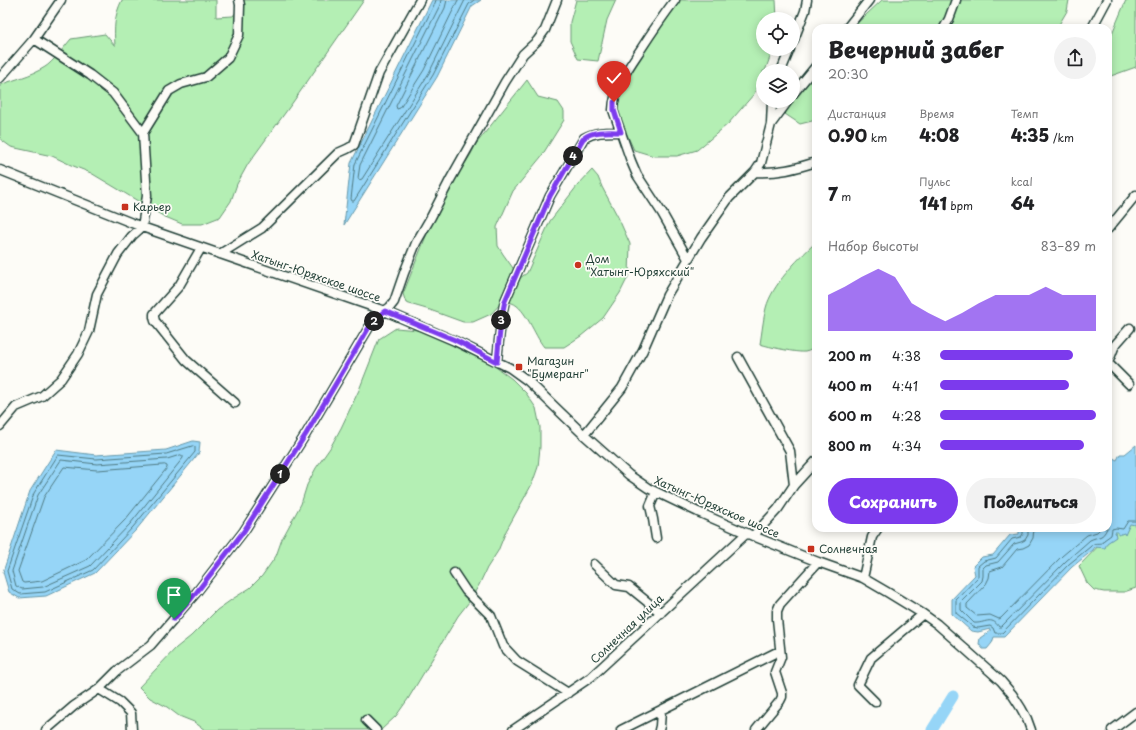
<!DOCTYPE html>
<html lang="ru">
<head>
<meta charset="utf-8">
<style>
  body { margin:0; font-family:"Playpen Sans",sans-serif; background:#f2f2f2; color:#202124; height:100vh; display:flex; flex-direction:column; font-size:15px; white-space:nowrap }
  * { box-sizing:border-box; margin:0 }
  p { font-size:13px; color:#757577 }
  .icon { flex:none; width:22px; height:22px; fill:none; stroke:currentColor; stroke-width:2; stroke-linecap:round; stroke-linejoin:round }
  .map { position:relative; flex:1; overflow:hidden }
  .drawer { position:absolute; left:812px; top:24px; width:300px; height:508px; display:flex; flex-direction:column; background:#fff; border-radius:12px; box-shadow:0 2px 10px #0003 }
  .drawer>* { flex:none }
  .controls { position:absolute; left:756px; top:12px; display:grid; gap:8px }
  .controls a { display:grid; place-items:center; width:44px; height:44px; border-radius:50%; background:#fff; box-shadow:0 2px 10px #0003; font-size:20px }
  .pin { position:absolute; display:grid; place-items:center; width:34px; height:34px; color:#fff; margin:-41px -17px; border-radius:50% 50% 50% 0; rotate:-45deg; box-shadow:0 0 4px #0007 }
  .pin .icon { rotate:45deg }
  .km { position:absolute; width:20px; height:20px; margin:-10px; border-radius:50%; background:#222; color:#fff; font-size:11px; line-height:20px; text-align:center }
  .round { display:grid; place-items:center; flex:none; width:42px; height:42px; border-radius:21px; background:#f2f2f2 }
  .headline { display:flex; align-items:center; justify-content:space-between; height:68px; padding:0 16px }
  h1 { font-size:22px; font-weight:800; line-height:30px }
  .stats { display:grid; grid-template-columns:repeat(3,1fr); gap:6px; height:68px; padding:4px 16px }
  .stats div { display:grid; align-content:center }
  .stats b { font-size:17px; font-weight:800 }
  .stats small { font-size:11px; font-weight:400 }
  .stats p { font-size:11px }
  .chart { height:112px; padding:8px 16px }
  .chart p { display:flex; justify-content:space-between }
  .chart svg { width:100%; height:72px; margin-top:4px; fill:#7c3aed; opacity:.7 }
  .button { display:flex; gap:8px; margin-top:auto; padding:8px 16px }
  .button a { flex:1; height:46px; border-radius:24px; background:#7c3aed; color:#fff; font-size:16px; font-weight:800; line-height:46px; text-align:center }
  .button a+a { background:#f2f2f2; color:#202124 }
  ul { padding:0 16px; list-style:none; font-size:13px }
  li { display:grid; grid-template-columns:64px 48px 1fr; align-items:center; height:30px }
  li i { height:10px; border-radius:5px; background:#7c3aed }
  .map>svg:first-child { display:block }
  .green { fill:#b4efb4; stroke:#6a9674 }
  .water { fill:#96d5f7; stroke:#6698a9 }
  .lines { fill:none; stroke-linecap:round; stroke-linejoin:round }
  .shore { stroke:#4f7a82; stroke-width:1 }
  .river { stroke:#96d5f7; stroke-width:11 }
  .minor-casing { stroke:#1f3d34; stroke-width:11 }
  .minor { stroke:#fdfcf7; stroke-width:8 }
  .route-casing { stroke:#fff; stroke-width:8 }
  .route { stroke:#7c3aed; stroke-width:5 }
  .poi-dot { fill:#c8321e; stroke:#fdfcf7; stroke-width:1.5 }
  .labels { text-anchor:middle; stroke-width:3.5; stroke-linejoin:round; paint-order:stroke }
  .poi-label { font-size:11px; fill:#1f3d34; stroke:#fdfcf7; text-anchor:start }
  .street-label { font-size:11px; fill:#1f3d34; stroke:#fdfcf7 }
</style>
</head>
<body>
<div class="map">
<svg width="1136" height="730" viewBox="0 0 1136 730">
  <rect width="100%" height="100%" fill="#fdfcf7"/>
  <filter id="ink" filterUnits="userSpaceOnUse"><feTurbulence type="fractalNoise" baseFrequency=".025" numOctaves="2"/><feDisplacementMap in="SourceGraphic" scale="8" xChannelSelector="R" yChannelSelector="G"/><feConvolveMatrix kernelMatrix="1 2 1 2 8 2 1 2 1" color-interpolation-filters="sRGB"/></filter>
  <g filter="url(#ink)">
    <path class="green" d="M 122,0 L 216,0 L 216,17 L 233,16 L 244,0 L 364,0 L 293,102 L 248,164 L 237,184 L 231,201 L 220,217 L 202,224 L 182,224 L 163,216 L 91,173 L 71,165 L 52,156 L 11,147 L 0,139 L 0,85 C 15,79 31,76 45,67 C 52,63 65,46 71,39 L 105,34 L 115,46 C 114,28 114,16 122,0 Z
      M 576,0 L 616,0 L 607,20 L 598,61 L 578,59 L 570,41 L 570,22 Z
      M 677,0 L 776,0 L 777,19 L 763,19 L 763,49 L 773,49 L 765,71 L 763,71 L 763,77 L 754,94 L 728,124 L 697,150 L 677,156 L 654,156 L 634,150 L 617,113 L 617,102 L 627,77 Z
      M 882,0 L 1069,0 L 1067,11 L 1057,28 L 852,28 Z
      M 1126,0 L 1136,0 L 1136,67 L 1108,77 L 1108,43 Z
      M 816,64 L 816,120 L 800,124 L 785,114 Z
      M 527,80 L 538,97 L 558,102 L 564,111 L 564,120 L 541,157 L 513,191 L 497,227 L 498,246 L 503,254 L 520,278 L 527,273 L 550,221 L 577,186 L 592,170 L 598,177 L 602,187 L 618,217 L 630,244 L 629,275 L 620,293 L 603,318 L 581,336 L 564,347 L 544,347 C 534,335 526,308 512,303 C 509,302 505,302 502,302 L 491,314 L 473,322 L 463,322 L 430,310 L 406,303 L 403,294 L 430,226 L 454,181 L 471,154 L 476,144 Z
      M 814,244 L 816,245 L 816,346 C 813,349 810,351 805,352 C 797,353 769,347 760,344 C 762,332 763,320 766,308 C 772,285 797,260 814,244 Z
      M 396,328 L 418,330 L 438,336 L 493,365 L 512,379 L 526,393 L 536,408 L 540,427 L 540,447 L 538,467 L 532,484 L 506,531 L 498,551 L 487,568 L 479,585 L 469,602 L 458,616 L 408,699 L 396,716 L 381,730 L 205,730 L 194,722 L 179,716 L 167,707 L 150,698 L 139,687 L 176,648 L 191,636 L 217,610 L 234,598 L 250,588 L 262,576 L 276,556 L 282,539 L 301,504 L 307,485 L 316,468 L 330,448 L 341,428 L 359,390 L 379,339 Z
      M 1136,509 L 1136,588 L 1124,592 L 1104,592 L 1094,590 L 1087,583 L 1079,566 L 1131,512 Z"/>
    <path class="water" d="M 432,0 L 481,0 L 472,6 L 437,77 L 344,225 L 351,163 Z
      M 193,441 L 200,442 L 199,453 L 136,530 L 95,573 L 46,596 L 19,598 L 9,592 L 3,572 L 30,491 L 56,450 L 96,455 L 166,450 Z
      M 1136,445 L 1136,523 L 1135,525 L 1130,524 L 1125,535 L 1124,533 L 1118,535 L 1118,532 L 1115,532 L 1116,537 L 1107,543 L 1105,548 L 1095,547 L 1093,550 L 1072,567 L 1004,637 L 994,637 L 992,643 L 987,649 L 983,649 L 979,644 L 980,638 L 990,631 L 990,629 L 978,632 L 971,631 L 952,614 L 952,599 L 975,575 L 973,566 L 982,557 L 993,555 L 1010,535 L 1019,534 L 1019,530 L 1021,528 L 1108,528 L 1108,462 L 1113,458 L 1117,460 L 1120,454 L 1125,454 Z"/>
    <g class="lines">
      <path class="shore" d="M 436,0 L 435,3 L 355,164 L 351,199 L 352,201 L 354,201 L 433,75 L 469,4 L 474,0
        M 441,0 L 440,5 L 360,165 L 358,178 L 359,180 L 362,179 L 429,73 L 465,0
        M 447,0 L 445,8 L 396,106 L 397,109 L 400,108 L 424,70 L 458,0
        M 193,446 L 195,447 L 195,452 L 133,527 L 93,570 L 45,592 L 20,594 L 12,589 L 7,571 L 34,493 L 58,455 L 96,459 L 166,454 Z
        M 181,455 L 183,456 L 183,458 L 130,524 L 90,566 L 43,587 L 22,589 L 16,586 L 12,571 L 38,495 L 61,460 L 97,464 L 167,459 Z
        M 165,465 L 167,466 L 167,468 L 125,520 L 86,560 L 42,581 L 24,583 L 22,582 L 18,571 L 44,497 L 64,467 L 97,470 Z
        M 1023,528 L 1023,534 L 1021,537 L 1012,539 L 996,558 L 984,561 L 978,566 L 978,577 L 956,600 L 956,613 L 973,627 L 978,628 L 990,626 L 993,628 L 995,633 L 1002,633 L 1069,564 L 1090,547 C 1094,542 1096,544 1102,543 L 1104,540 L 1111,535 L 1112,529 L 1116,528 L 1123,529 L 1128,521 L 1136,521
        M 1028,528 L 1028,535 L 1025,540 L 1021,542 L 1014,544 L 998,562 L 986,565 L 983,568 L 983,576 L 982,581 L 961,602 L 961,610 L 974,623 C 985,624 991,615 999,627 L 1001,627 L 1066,561 L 1090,540 C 1098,536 1103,539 1107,528
        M 1034,528 L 1033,538 L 1029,545 L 1023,548 L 1017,549 L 1002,567 L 990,571 L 989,578 L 986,584 L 967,604 L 967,608 L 977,616 L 990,615 L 999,619 L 1001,618 L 1062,556 L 1087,535 L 1097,532 L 1101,528"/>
      <path class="river" d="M 932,730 L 953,696"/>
      <g class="minor-casing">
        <path id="minor" d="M 675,0 C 663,16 652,32 641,49 C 629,67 614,87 613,110 L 631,161 L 637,175 L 662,213 L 688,259
          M 847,28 L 869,0
          M 944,28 L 949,19 L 956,0
          M 1092,28 L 1107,0
          M 793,42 L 805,11 L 807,0
          M 781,71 L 790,49
          M 0,78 L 34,39 L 61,0
          M 793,94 L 816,66
          M 771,124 L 788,101
          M 143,133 L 169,91 L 181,84 L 206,77 L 228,58 L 239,35 L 240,5 L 239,0
          M 0,170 L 142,227 L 385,311 L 455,341 L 510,368 L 528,381 L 584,435 L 629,475 L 648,488 L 698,512 L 753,536 L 818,562 L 863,578 L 887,592 L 923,614 L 937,624 L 1001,681 L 1012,694 L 1021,708 L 1027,719 L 1031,730
          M 755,172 C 779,173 794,169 816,162
          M 1108,229 L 1136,195
          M 201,248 L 179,286 L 154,314 L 154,317 L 155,321 L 186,360 L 235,403
          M 220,254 L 262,228 L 338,153 L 347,149 L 354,145 L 379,73 L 420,0
          M 738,357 L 790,451 L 794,485 L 778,509 L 753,536
          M 497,362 C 499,341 500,321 505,301 L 550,196 L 584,138 C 596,131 608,132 621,132
          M 1108,363 L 1115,345 L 1130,328
          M 1108,363 L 1129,384
          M 0,426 L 16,407 L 42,396 L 61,379 L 78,354 L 89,331 L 97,294 L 118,254 L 132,236 L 142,227 L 147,196 L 143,133 L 113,93 L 90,75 L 34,39
          M 584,435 L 622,388 L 643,350 L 667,295 L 701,238 L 729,198 L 755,172 L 761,163 L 771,124 L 772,101
          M 794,485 L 816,461
          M 656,538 L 653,519 L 650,506 L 656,492
          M 594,564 L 616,585 L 629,587 L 661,613
          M 454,573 L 466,591 L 491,616 L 503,646 L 517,661 L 568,693
          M 863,578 L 872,537 L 878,528
          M 99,689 L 120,702 L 131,713 L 132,730
          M 875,702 L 858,685 L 871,658 L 923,614
          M 366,720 L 376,730
          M 46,730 L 74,706 L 99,689 L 117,671 L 151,645 L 196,593 L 244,531 L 306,434 L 371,324 L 377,317 L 390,307 L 394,302 L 404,273 L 416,243 L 431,217 L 450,180 L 505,82 L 523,54 L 537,41 L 545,30 L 557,0
          M 513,730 L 591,677 L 747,533
          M 621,730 L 779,651
          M 659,730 L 660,726 L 661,711
          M 756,730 L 780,701 L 782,697 L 782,693 L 775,672 L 781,657 L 777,619 L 777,611 L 780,604 L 818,562
          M 1112,730 L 1136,712"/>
      </g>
      <use href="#minor" class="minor"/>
    </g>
  </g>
  <g class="lines" filter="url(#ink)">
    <g class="route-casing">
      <path id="route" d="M 174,619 L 196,593 L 244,531 L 306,434 L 371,324 L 377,317 L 385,311 L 455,340 L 497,362 C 499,341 500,321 505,301 L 550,196 L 579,146 C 580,144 582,140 584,138 C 594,130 610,132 621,132 L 614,110 L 614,102"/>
    </g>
    <use href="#route" class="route"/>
  </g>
  <g class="poi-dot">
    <rect x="121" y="203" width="8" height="8" rx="2"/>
    <circle cx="578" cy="265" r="4"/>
    <rect x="515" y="363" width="8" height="8" rx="2"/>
    <rect x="807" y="545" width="8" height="8" rx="2"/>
  </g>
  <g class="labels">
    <g class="poi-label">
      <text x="133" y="211">Карьер</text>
      <text x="586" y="263">Дом<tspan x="586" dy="13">"Хатынг-Юряхский"</tspan></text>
      <text x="527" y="365">Магазин<tspan x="527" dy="13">"Бумеранг"</tspan></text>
      <text x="819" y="553">Солнечная</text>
    </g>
    <g class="street-label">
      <text transform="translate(316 276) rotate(19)" y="4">Хатынг-Юряхское шоссе</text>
      <text transform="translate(717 507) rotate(24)" y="4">Хатынг-Юряхское шоссе</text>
      <text transform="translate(627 629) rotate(-43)" y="4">Солнечная улица</text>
    </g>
  </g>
</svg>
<div class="controls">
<a><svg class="icon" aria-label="locate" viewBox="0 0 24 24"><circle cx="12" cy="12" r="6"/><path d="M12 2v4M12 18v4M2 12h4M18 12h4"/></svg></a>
<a><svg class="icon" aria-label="layers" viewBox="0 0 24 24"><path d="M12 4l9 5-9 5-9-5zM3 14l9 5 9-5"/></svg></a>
</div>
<div class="pin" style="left:174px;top:619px;background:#1e9e55"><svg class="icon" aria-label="arrive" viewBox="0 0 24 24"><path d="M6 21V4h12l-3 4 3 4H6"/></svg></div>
<div class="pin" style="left:614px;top:102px;background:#d93025"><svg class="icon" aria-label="check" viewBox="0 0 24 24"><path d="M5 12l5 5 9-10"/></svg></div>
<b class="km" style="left:280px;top:474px">1</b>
<b class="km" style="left:374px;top:321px">2</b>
<b class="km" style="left:501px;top:320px">3</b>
<b class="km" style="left:573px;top:156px">4</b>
<section class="drawer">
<div class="headline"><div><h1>Вечерний забег</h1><p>20:30</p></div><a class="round"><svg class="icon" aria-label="share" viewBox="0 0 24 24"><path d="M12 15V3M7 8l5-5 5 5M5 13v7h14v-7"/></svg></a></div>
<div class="stats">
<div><p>Дистанция</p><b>0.90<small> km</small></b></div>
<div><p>Время</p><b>4:08</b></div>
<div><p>Темп</p><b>4:35<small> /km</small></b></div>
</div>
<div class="stats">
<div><b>7<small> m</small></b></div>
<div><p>Пульс</p><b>141<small> bpm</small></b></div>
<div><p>kcal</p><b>64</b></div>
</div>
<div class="chart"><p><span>Набор высоты</span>83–89 m</p>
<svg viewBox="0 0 160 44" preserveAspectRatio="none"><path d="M0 44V22L10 17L20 11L30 6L40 11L50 27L60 33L70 38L80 33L90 27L100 22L110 22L120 22L130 17L140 22L150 22L160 22V44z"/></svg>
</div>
<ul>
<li><b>200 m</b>4:38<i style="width:85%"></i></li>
<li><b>400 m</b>4:41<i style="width:83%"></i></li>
<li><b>600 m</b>4:28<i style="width:100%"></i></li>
<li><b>800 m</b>4:34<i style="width:92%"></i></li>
</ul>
<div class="button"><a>Сохранить</a><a>Поделиться</a></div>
</section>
</div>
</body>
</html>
